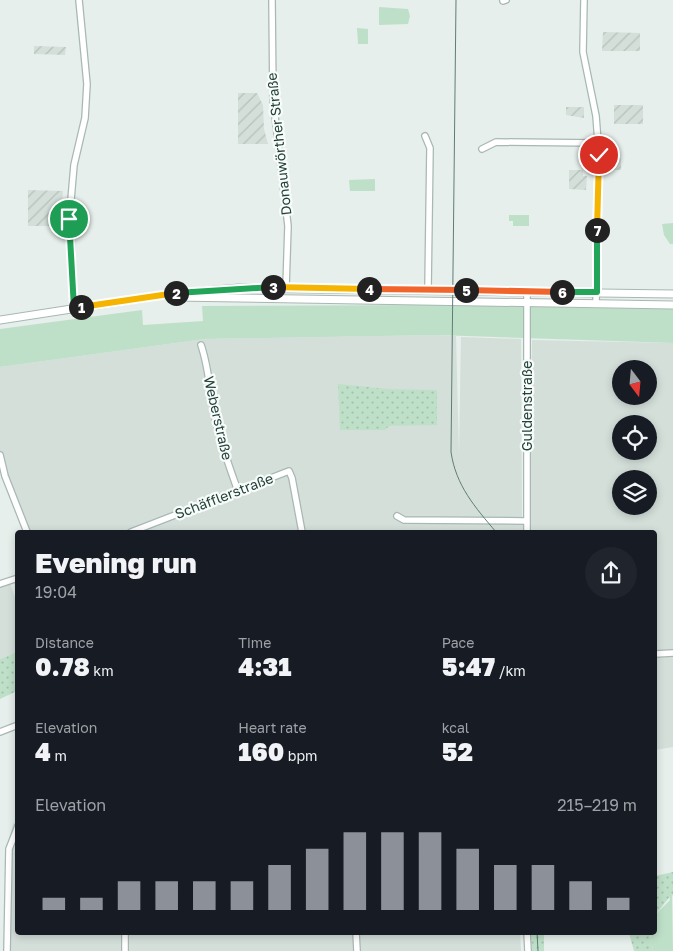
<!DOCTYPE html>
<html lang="en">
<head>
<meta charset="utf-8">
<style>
  body { margin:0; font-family:"Golos Text",sans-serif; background:#20242c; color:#f1f3f6; height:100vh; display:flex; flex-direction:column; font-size:19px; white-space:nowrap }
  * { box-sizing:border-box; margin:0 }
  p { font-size:16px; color:#9ea1a6 }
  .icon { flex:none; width:28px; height:28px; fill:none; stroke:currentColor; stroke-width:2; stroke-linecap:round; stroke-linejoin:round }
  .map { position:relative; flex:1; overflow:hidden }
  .panel { position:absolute; left:15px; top:530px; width:642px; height:405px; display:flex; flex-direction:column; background:#171b24; border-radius:5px; box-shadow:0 2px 8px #0003 }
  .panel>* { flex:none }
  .needle { width:32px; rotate:164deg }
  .buttons { position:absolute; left:612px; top:360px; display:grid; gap:10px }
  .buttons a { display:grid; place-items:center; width:45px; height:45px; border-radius:50%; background:#171b24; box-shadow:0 2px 8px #0003; font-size:25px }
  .pin { position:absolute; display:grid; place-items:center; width:42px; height:42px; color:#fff; margin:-21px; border:2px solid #fff; border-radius:50%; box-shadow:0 1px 5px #0007 }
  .km { position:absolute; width:25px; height:25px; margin:-12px; border-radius:50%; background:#222; color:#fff; font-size:14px; line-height:25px; text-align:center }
  .round { display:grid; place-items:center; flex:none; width:52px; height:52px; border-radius:26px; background:#20242c }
  .summary { display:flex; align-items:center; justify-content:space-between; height:85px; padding:0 20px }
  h1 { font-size:28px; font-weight:800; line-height:38px }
  .stats { display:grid; grid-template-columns:repeat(3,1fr); gap:8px; height:85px; padding:5px 20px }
  .stats div { display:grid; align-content:center }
  .stats b { font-size:25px; font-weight:800 }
  .stats small { font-size:14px; font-weight:400 }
  .stats p { font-size:14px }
  .chart { height:140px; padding:10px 20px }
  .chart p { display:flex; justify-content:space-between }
  .chart svg { width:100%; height:90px; margin-top:5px; stroke:#8c9099; stroke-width:6 }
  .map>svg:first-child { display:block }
  .built { fill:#d4dfda; fill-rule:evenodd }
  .industrial { fill:url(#industrial-furrows) }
  .grass { fill:url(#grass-dots) }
  .park { fill:#bfe0c8 }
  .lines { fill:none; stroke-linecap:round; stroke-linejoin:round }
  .minor-casing { stroke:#a8b8b2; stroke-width:8 }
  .tertiary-casing { stroke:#a8b8b2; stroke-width:9 }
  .minor { stroke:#fff; stroke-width:5.5 }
  .tertiary { stroke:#fff; stroke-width:7 }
  .tram { stroke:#5f7d75; stroke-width:1 }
  .split-1-casing { stroke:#fff; stroke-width:10 }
  .split-2-casing { stroke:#fff; stroke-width:10 }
  .split-3-casing { stroke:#fff; stroke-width:10 }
  .split-4-casing { stroke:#fff; stroke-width:10 }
  .split-5-casing { stroke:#fff; stroke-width:10 }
  .split-6-casing { stroke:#fff; stroke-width:10 }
  .split-7-casing { stroke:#fff; stroke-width:10 }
  .split-8-casing { stroke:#fff; stroke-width:10 }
  .split-1 { stroke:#22a559; stroke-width:6 }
  .split-2 { stroke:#f5b400; stroke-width:6 }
  .split-3 { stroke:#22a559; stroke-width:6 }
  .split-4 { stroke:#f5b400; stroke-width:6 }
  .split-5 { stroke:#f0652b; stroke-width:6 }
  .split-6 { stroke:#f0652b; stroke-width:6 }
  .split-7 { stroke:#22a559; stroke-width:6 }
  .split-8 { stroke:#f5b400; stroke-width:6 }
  .labels { text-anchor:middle; stroke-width:4.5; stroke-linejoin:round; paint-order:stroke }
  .street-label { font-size:14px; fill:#24423a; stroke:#f7fbf9 }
</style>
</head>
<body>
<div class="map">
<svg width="673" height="951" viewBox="0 0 673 951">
  <defs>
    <pattern id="industrial-furrows" width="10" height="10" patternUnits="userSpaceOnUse" patternTransform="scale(1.25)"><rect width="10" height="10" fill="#d4dfda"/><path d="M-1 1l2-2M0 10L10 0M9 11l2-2" fill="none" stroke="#b6c1bc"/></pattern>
    <pattern id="grass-dots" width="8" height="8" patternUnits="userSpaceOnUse" patternTransform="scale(1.25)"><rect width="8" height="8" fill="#bfe0c8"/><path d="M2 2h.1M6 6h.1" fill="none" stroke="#a4c1ad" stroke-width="1.8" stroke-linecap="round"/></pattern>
  </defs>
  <rect width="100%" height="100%" fill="#e6efeb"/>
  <path class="built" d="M 436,335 L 456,336 L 459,454 L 461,337 L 521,339 L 522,517 L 529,517 L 532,340 L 673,343 L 673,747 L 655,750 L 655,532 L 144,532 L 142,528 L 132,532 L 29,532 L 0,455 L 0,367 L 205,339 ZM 621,369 L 649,369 L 649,396 L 621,396 ZM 621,424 L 649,424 L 649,451 L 621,451 ZM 621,479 L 649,479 L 649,506 L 621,506 Z
    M 10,583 L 17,603 L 17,652 L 0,659 L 0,587 Z
    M 17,821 L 18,932 L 520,932 L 521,951 L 5,951 L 6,851 L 13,824 Z"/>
  <path class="industrial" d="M 603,32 L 640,33 L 640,51 L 602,51 Z
    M 34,46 L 66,47 L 65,55 L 34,54 Z
    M 238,93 L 257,93 L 263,105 L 264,129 L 268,144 L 238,144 Z
    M 614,105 L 643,105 L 643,124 L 614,124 Z
    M 566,107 L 584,107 L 584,118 L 566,115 Z
    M 605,158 L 621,158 L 621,170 L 605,170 Z
    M 569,170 L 583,170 L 583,176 L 587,176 L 586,190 L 569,189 Z
    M 28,190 L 63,191 L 60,226 L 28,226 Z"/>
  <path class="grass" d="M 338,384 L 388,389 L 437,390 L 437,425 L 389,426 L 385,430 L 340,430 Z
    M 17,652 L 17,691 L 0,699 L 0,659 Z
    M 673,872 L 673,897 L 672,894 L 655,915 L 655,876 Z
    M 531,933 L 544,933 L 544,951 L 532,951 Z
    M 629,933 L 650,933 L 653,951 L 634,951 Z"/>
  <path class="park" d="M 379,7 L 408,9 L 410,16 L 408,24 L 379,25 Z
    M 357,28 L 368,29 L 368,44 L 358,44 Z
    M 375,179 L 375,191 L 350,191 L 349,180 Z
    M 509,215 L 529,215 L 529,226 L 513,226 L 513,221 L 509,221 Z
    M 673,223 L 673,244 L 670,244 L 664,235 L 662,224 Z
    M 427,305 L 673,309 L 673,343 L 436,335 L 205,339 L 0,367 L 0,329 L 142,310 L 143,325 L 203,321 L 202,306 Z
    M 672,894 L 673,951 L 653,951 L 650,933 L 655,932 L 655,915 L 670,900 L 669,895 Z"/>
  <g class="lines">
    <g class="minor-casing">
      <path id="minor" d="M 272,0 L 273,99 L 288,226 L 286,287
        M 584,0 L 583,52 L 596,116 L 599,155 L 596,304
        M 503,1 L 506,0
        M 425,136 L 430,148 L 428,289
        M 482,149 L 496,142 L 598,143
        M 527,291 L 527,532
        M 74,308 L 70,211 L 74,165 L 85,118 L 87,84 L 79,0
        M 201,345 C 209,368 210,393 215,417 C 220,442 229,466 238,491
        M 0,455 L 5,476 L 27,532
        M 397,516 L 404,520 L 526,521
        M 131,532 L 289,471 L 292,478 L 302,532
        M 0,584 L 18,578
        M 655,654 L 673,653
        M 0,732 L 18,725
        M 125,932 L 125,951
        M 356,932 L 357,951
        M 527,932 L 528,951
        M 7,951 L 9,849 L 18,826"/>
    </g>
    <g class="tertiary-casing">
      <path id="tertiary" d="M 174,297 L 673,305
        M 0,320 L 162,295 L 238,288 L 673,294"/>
    </g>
    <use href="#minor" class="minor"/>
    <use href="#tertiary" class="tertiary"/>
    <path class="tram" d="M 456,0 L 451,452 C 456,486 475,507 496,532
      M 537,932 L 538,951"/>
  </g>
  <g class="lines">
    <g class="split-1-casing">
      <path id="split-1" d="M 69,219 L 74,308 L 81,307"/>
    </g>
    <g class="split-2-casing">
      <path id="split-2" d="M 81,307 L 176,293"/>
    </g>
    <g class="split-3-casing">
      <path id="split-3" d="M 176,293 L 273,287"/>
    </g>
    <g class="split-4-casing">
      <path id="split-4" d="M 273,287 L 369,289"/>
    </g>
    <g class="split-5-casing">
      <path id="split-5" d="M 369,289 L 466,290"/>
    </g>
    <g class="split-6-casing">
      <path id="split-6" d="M 466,290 L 562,292"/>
    </g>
    <g class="split-7-casing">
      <path id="split-7" d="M 562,292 L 597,292 L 597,230"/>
    </g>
    <g class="split-8-casing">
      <path id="split-8" d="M 597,230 L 599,155"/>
    </g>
    <use href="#split-1" class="split-1"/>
    <use href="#split-2" class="split-2"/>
    <use href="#split-3" class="split-3"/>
    <use href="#split-4" class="split-4"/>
    <use href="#split-5" class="split-5"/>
    <use href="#split-6" class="split-6"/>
    <use href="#split-7" class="split-7"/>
    <use href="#split-8" class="split-8"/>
  </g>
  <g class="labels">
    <g class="street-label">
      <text transform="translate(279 144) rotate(-96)" y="5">Donauwörther Straße</text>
      <text transform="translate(527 406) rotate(-90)" y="5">Guldenstraße</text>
      <text transform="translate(218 418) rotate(77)" y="5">Weberstraße</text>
      <text transform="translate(224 496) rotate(-21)" y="5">Schäfflerstraße</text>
    </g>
  </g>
</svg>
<div class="buttons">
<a><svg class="needle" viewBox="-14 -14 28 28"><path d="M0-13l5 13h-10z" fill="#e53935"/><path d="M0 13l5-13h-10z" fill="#9ea1a6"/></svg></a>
<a><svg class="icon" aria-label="locate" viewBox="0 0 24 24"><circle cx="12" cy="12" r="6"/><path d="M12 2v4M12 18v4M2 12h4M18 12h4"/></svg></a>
<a><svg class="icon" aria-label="layers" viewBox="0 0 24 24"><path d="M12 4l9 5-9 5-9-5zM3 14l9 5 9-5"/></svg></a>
</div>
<div class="pin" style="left:69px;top:219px;background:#1e9e55"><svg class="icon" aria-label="arrive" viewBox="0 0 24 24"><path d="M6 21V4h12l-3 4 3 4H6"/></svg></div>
<div class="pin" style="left:599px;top:155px;background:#d93025"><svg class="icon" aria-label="check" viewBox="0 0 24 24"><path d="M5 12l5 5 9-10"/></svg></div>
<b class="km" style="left:81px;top:307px">1</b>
<b class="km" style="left:176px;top:293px">2</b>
<b class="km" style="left:273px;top:287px">3</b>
<b class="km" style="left:369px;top:289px">4</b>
<b class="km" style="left:466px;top:290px">5</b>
<b class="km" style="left:562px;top:292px">6</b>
<b class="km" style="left:597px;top:230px">7</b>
<section class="panel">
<div class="summary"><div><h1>Evening run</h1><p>19:04</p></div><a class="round"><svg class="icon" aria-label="share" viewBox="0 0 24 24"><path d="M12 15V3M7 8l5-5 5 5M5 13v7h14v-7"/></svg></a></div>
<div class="stats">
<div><p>Distance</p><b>0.78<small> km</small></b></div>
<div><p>Time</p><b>4:31</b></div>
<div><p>Pace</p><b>5:47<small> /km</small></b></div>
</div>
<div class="stats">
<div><p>Elevation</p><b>4<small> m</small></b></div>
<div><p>Heart rate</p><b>160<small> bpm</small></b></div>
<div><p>kcal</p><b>52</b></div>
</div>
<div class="chart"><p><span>Elevation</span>215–219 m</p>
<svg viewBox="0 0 160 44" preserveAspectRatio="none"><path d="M5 44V38M15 44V38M25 44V30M35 44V30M45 44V30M55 44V30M65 44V22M75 44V14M85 44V6M95 44V6M105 44V6M115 44V14M125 44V22M135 44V22M145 44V30M155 44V38"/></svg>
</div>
</section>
</div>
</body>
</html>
